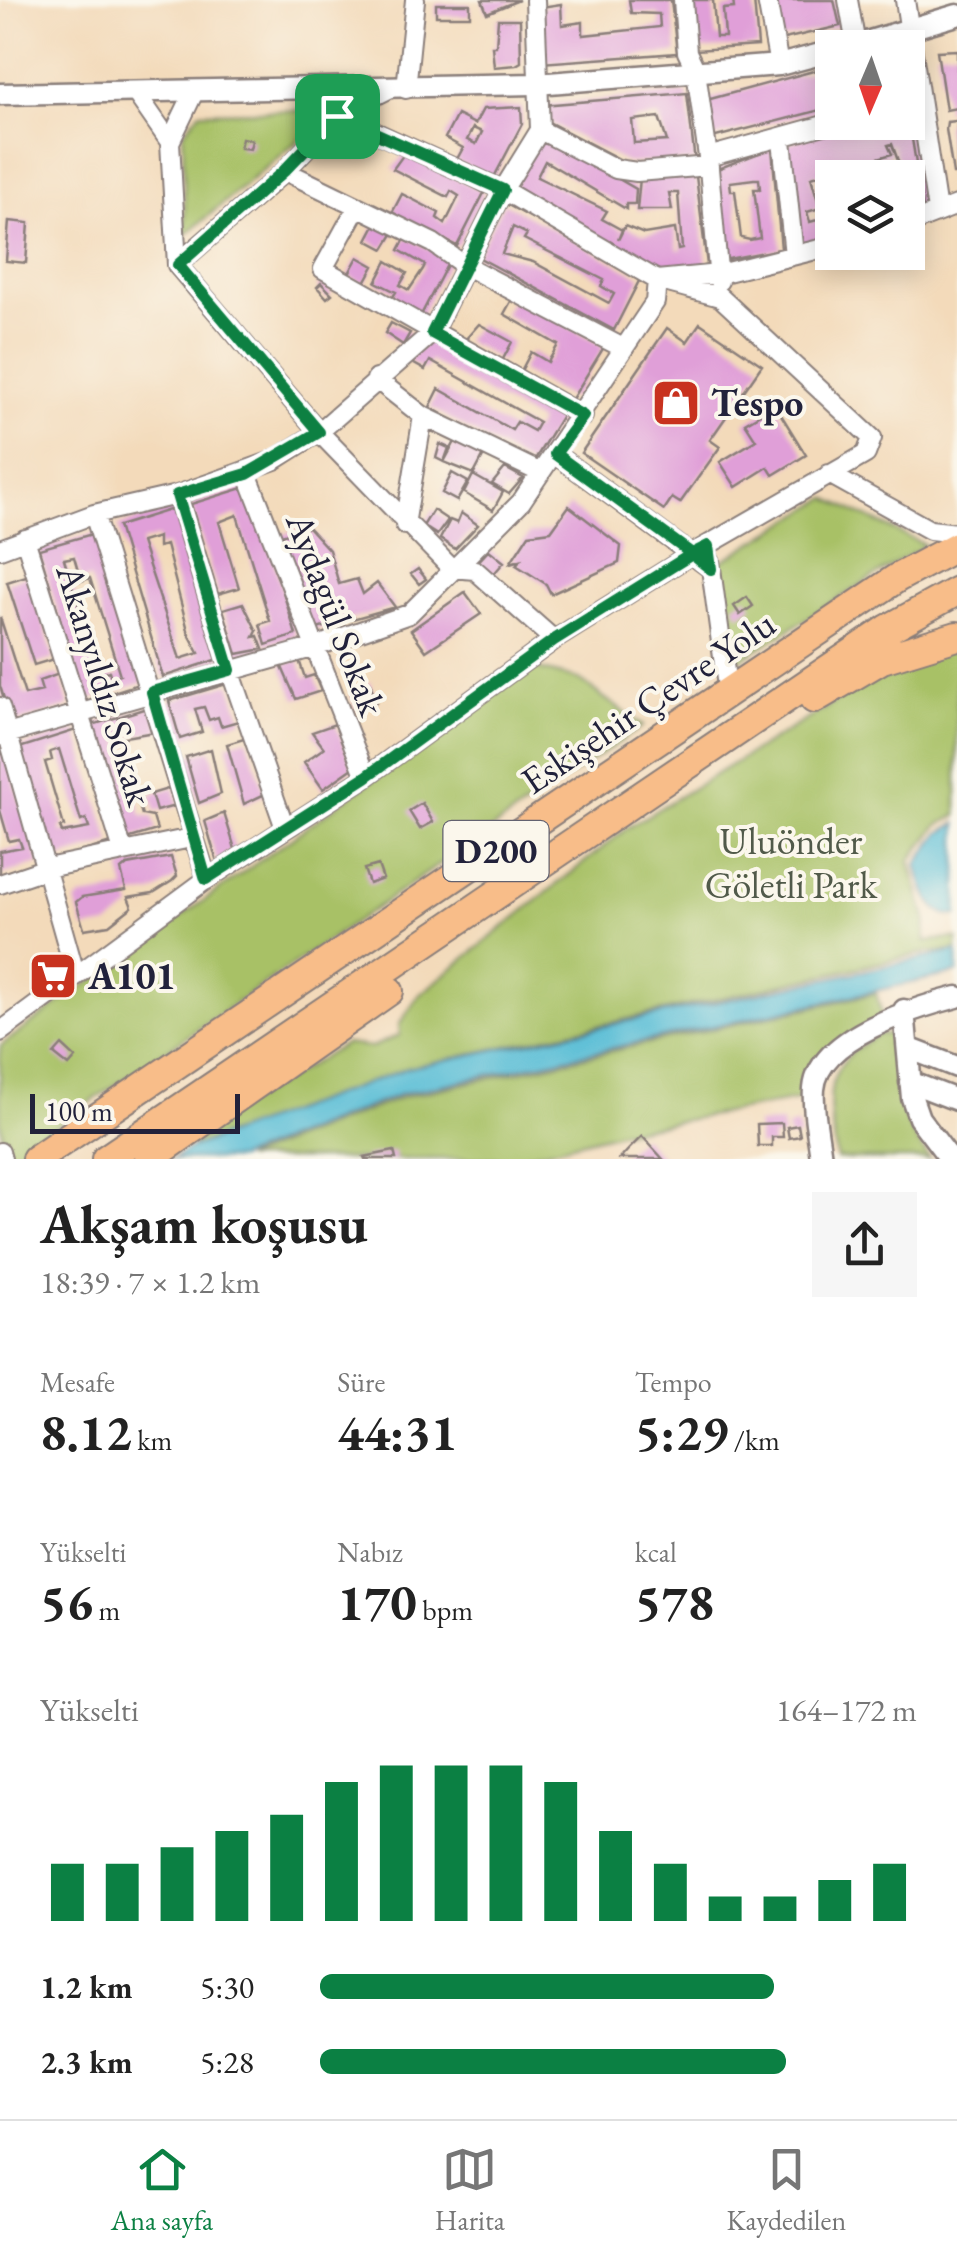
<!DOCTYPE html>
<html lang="tr">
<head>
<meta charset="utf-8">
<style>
  body { margin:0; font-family:"EB Garamond",serif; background:#f6f6f6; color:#222; height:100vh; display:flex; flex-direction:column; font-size:38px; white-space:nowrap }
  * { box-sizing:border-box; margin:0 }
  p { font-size:32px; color:#767676 }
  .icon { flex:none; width:55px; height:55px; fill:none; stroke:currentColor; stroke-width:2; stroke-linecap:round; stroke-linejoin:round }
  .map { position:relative; height:1159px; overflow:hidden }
  .sheet { display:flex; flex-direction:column; background:#fff; flex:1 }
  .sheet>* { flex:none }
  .needle { width:65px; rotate:182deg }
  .tools { position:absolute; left:815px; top:30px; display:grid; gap:20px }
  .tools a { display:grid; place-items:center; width:110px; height:110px; border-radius:0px; background:#fff; box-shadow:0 5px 25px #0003; font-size:50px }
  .scale { position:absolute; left:30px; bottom:25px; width:210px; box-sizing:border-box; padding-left:10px; border:5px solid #22223b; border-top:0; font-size:28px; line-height:35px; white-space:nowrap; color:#22223b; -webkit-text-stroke:8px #fbf7ec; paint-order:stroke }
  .pin { position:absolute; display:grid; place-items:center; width:85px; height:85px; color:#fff; margin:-42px; border-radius:20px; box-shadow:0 5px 15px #0006 }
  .round { display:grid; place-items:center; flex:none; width:105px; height:105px; border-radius:0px; background:#f6f6f6 }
  .overview { display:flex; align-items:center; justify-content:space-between; height:170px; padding:0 40px }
  h1 { font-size:55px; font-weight:700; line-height:75px }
  .figures { display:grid; grid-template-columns:repeat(3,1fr); gap:15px; height:170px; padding:10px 40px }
  .figures div { display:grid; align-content:center }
  .figures b { font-size:50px; font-weight:700 }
  .figures small { font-size:28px; font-weight:400 }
  .figures p { font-size:28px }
  .chart { height:280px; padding:20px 40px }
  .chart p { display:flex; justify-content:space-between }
  .chart svg { width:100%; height:180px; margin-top:10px; stroke:#0b8043; stroke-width:6 }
  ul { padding:0 40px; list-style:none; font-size:32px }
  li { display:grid; grid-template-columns:160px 120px 1fr; align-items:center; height:75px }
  li i { height:25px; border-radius:12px; background:#0b8043 }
  .menu { display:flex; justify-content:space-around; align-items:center; height:140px; border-top:2px solid #e0e0e0; background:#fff; font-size:28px; color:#767676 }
  .menu a { display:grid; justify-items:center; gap:5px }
  .menu .active { color:#0b8043 }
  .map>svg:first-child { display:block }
  .green { fill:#a8c166; stroke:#657250; stroke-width:2.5 }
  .water { fill:#58bdd6; stroke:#3d7088; stroke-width:2.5 }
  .building { fill:#e09fd8; fill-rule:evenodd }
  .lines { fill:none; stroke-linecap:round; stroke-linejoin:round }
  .minor-casing { stroke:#8a7e7a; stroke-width:22 }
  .tertiary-casing { stroke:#8a7e7a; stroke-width:25 }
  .trunk-casing { stroke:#8a7e7a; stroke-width:32 }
  .minor { stroke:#fff; stroke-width:18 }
  .tertiary { stroke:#fff; stroke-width:20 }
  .trunk { stroke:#f8bd89; stroke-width:28 }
  .route-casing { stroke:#fff; stroke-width:20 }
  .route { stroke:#0b8043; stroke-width:12 }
  .labels { text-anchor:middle; stroke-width:8; stroke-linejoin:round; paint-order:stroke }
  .shield { fill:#fbf7ec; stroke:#636270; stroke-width:2.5 }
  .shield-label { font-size:35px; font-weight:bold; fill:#22223b }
  .poi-label { font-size:38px; font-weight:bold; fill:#22223b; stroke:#fbf7ec; text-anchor:start }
  .street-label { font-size:38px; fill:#22223b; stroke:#fbf7ec }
  .park-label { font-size:38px; fill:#515a4a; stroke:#fbf7ec }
</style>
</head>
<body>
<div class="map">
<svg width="957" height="1159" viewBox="0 0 957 1159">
  <rect width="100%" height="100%" fill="#fbf7ec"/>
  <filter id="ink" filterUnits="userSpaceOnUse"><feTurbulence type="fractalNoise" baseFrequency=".01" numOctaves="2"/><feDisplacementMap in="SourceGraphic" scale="20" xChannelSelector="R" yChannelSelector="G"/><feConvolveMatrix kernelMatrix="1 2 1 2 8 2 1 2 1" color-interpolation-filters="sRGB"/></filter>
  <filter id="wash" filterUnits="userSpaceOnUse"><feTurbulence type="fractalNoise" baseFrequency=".0048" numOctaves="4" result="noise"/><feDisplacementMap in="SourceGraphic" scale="40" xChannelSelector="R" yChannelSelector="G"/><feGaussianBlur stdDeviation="2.25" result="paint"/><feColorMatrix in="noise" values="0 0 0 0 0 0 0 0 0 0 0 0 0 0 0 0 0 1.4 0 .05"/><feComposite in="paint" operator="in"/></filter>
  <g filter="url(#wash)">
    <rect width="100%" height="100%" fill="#f3daba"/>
    <path class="green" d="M 335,110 L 185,235 L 183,133 L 200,112 Z
      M 827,498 L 925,545 L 732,665 L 719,563 Z
      M 957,647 L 957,816 L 938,825 L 910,861 L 926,919 L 925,941 L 957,938 L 957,951 L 924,953 L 408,1068 L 191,1148 L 204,1129 L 345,1044 L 372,1047 L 400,1035 L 399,1025 L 418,996 L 627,828 L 900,663 Z
      M 531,667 L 578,679 L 643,726 L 7,1159 L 0,1120 L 0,1046 Z
      M 876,993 L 883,1019 L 837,1044 L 813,1097 L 619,1132 L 513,1159 L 244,1159 L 402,1097 Z
      M 879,1034 L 894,1034 C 895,1082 898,1120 930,1159 L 837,1159 C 828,1098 818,1068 879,1034 Z"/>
    <path class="water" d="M 957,823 L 957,915 C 930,918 922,886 917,864 L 939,834 Z
      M 957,951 L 957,973 L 401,1094 L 237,1159 L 172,1159 L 191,1148 L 408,1068 Z"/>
    <g id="blocks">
      <path class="building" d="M 482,0 L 519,0 L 487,13 Z
        M 629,0 L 671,0 L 677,53 L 541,63 L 541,7 L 561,4 L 562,25 L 583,22 L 583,35 L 660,27 L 659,14 L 631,13 Z
        M 691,0 L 713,0 L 716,37 L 725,37 L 723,9 L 734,8 L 733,0 L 754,0 L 758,46 L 695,50 Z
        M 774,0 L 834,0 L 840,26 L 780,40 Z
        M 436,4 L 470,4 L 470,16 L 436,16 Z
        M 498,19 L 520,19 L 521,62 L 516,65 L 494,67 L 492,46 L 496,46 Z
        M 957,50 L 957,108 L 946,110 L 937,51 Z
        M 832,66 L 832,107 L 712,138 L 703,101 Z
        M 687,93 L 695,162 L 627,163 L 541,118 L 542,105 ZM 659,117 L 667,141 L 634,143 L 632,120 Z
        M 521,107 L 522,124 L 493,179 L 456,161 L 463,148 L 445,138 L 457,115 L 475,124 L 483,109 ZM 473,128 L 482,132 L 476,144 L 467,140 Z
        M 908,114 L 923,207 L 908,213 L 908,178 L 887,178 L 902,172 L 892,144 L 888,145 L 892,154 L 811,177 L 820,208 L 807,212 L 810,222 L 832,216 L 832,238 L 798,245 L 786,144 L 855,122 L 908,122 Z
        M 957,121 L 957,174 L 953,174 L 946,129 L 947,122 Z
        M 540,134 L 636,189 L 635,204 L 626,204 L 626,209 L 545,161 L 537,177 L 607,211 L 602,219 L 622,230 L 618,240 L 625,226 L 644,234 L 675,229 L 678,250 L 682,249 L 678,193 L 669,193 L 672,210 L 637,210 L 640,178 L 696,176 L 707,265 L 665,274 L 513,188 Z
        M 242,138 L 252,140 L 250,149 L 240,148 Z
        M 772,148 L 781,249 L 723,260 L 712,171 ZM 754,179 L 759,179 L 760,189 L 754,189 L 760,238 L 750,240 L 741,238 L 735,191 L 731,191 L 730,182 Z
        M 406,151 L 484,193 L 457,246 L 392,213 L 402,194 L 439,213 L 437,218 L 445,224 L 459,196 L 451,191 L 448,197 L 393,169 Z
        M 504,203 L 641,277 L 614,330 L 476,256 ZM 513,227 L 527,234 L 524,239 L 604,280 L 601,286 L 614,294 L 609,303 L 533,262 L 502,254 Z
        M 9,221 L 29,223 L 26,263 L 6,261 Z
        M 377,221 L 395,231 L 384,249 L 367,240 Z
        M 406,237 L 450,259 L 420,317 L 391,300 L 396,292 L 376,282 L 387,261 L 407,273 L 400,285 L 409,290 L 423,269 L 425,265 L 399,250 Z
        M 358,257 L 374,266 L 364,284 L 348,275 Z
        M 321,283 L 332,294 L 327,298 L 317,287 Z
        M 514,296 L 604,347 L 572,399 L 521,371 L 531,352 L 548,362 L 558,345 L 504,314 Z
        M 391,323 L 410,333 L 403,345 L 385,333 Z
        M 700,323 L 762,365 L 710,440 L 720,447 L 680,503 L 672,498 L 664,510 L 581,453 L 667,328 L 687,342 Z
        M 479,324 L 512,342 L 502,361 L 465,340 Z
        M 431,338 L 564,412 L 531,466 L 430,407 L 439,389 L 512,430 L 517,422 L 534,431 L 539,422 L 430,361 L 425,370 L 407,360 Z
        M 775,405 L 806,455 L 773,475 L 768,467 L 736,487 L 720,462 L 756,440 L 745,423 Z
        M 456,440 L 484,455 L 474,474 L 444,462 Z
        M 440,444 L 449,448 L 444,462 L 436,458 Z
        M 505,468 L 523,478 L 509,494 L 492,484 Z
        M 452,473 L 468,482 L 457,501 L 442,493 Z
        M 473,475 L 503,492 L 493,510 L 464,493 Z
        M 243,488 L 252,489 L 296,635 L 266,645 L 260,624 L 270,621 L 237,515 L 219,522 L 239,588 L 218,594 L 191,504 Z
        M 569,506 L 621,546 L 619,563 L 551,594 L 546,584 L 516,565 L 520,560 L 510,563 L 529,534 L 551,531 Z
        M 176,508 L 222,658 L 163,677 L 118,526 ZM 158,537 L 158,547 L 166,545 L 189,634 L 199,653 L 180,659 L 141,542 Z
        M 433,510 L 448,520 L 437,535 L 423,526 Z
        M 461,513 L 478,525 L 455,549 L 440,539 L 450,520 L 457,523 Z
        M 308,527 L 329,550 L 339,584 L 357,579 L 363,594 L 377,583 L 395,607 L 310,631 L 281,535 Z
        M 99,532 L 145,682 L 85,701 L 39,549 ZM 74,557 L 81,581 L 90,578 L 120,675 L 111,678 L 109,671 L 102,673 L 99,656 L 94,657 L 64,559 Z
        M 489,550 L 504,562 L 491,577 L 476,564 Z
        M 418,569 L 426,579 L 419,584 L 411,574 Z
        M 29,575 L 54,659 L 34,665 L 7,582 Z
        M 465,592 L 481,614 L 426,651 L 411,630 Z
        M 747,597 L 753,606 L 740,615 L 734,606 Z
        M 243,603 L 257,631 L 254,637 L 258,636 L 263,649 L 237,654 L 223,609 Z
        M 0,617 L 25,695 L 42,691 L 39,681 L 59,674 L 69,706 L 12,724 L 0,686 Z
        M 299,660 L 305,678 L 314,675 L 321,691 L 296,699 L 281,665 Z
        M 370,682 L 376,702 L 356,710 L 350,690 Z
        M 230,683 L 242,720 L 221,726 L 218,717 L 209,720 L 204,707 L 195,709 L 202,732 L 180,739 L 169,701 Z
        M 153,706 L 160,731 L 119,738 L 142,815 L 153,817 L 157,830 L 127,839 L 92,725 Z
        M 335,724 L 353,768 L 323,789 L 304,762 L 324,748 L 312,732 Z
        M 76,730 L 111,843 L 53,860 L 19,748 ZM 59,749 L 81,821 L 86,819 L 89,828 L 62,833 L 60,827 L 64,826 L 45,762 L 52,760 L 50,752 Z
        M 247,738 L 265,794 L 244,804 L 227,744 Z
        M 211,749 L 221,794 L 199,803 L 186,757 Z
        M 5,752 L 39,864 L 0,875 L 0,851 L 22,847 L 19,839 L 9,841 L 0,810 L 0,754 Z
        M 174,787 L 179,805 L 156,811 L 151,794 Z
        M 422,803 L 433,822 L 420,829 L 409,811 Z
        M 224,813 L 235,849 L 217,862 L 205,821 Z
        M 171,857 L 177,876 L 172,881 L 153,893 L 128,897 L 132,907 L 109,925 L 84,929 L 76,902 L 82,897 L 126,890 L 121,870 L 127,865 Z
        M 378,865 L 383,879 L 369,884 L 364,869 Z
        M 62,1045 L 76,1058 L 69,1066 L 54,1054 Z
        M 782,1123 L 783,1137 L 772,1137 L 772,1146 L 758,1146 L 757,1124 Z
        M 798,1125 L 800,1136 L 789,1138 L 787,1127 Z
        M 642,1136 L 663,1159 L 620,1159 L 629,1149 Z
        M 394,1151 L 396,1159 L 365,1159 L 364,1157 Z"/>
    </g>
  </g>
  <g filter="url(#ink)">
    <use href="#blocks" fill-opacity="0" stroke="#8a7e7a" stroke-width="2.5"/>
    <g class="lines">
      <g class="minor-casing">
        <path id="minor" d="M 683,0 L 687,52 L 696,71 L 708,157 L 719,281
          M 767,0 L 779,65
          M 848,0 L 856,45
          M 905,0 L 937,211
          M 406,89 L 415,0
          M 136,93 L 170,142 L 194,92
          M 540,130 L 616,169 L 637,172 L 709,166
          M 782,140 L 794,255
          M 170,142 L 177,265 L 319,432 L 451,568
          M 708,157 L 835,122
          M 285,171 L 433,243 L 464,265 L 623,348
          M 356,209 L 323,269 L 583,416
          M 908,224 L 957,205
          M 177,265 L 285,171 L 337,115 L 389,89
          M 376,379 L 423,416 L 539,472
          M 555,454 L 711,569
          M 247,473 L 366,777
          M 829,474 L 930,530 L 957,533
          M 177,495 L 230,670 L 285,828
          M 94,514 L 207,879
          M 405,525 L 423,416
          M 25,539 L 123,851
          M 0,549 L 94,514 L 177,495 L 275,460 L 319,432 L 432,333 L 503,190 L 540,130 L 535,0
          M 710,561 L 728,694
          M 451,568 L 475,570 L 554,640
          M 0,707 L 75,973
          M 0,736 L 312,648 L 409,614 L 521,502 L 655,302 L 657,280 L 719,274 L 832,246
          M 0,884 L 47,868 L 191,838
          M 0,1032 L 207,879 L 366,777 L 554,640 L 692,554 L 866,454 L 872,438 L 720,297 L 657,280 L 503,190 L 337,115
          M 0,1152 L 2,1159"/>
      </g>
      <g class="tertiary-casing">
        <path id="tertiary" d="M 846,48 L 957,15
          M 0,94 L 536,84 L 779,65 L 832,51
          M 904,1010 L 912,1098 L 919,1118 L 950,1159
          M 908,1048 L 957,1067
          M 910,1082 L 957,1100
          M 821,1159 C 819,1137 812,1111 814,1089 C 818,1037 915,1008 957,997"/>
      </g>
      <g class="trunk-casing">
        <path id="trunk" d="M 814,699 L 882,659 L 957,636
          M 36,1159 L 897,578 L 957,546
          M 106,1159 L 888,629 L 957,591
          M 149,1159 L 389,991"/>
      </g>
      <use href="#minor" class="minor"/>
      <use href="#tertiary" class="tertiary"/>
      <use href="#trunk" class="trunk"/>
    </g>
  </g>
  <g class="lines" filter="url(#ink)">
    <g class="route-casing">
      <path id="route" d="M 337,116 L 284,171 L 178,265 L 319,432 L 247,474 L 177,495 L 230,670 L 152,692 L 206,879 L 366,777 L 554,640 L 692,554 L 711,569 L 708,546 L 692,554 L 555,454 L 583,416 L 432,333 L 503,190 L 337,116"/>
    </g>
    <use href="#route" class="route"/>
  </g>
  <defs>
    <g id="shop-square" transform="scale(2.5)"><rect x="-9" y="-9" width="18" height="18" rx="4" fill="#c8321e" stroke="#fbf7ec"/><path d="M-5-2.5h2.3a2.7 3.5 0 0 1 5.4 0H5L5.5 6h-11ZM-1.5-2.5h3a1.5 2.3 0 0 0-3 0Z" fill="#fff"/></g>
    <g id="supermarket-square" transform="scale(2.5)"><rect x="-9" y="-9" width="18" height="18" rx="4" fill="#c8321e" stroke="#fbf7ec"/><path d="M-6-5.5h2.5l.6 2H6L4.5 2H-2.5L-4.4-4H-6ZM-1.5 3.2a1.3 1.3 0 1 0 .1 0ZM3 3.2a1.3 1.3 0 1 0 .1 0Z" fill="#fff"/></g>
  </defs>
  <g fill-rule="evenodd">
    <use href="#shop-square" x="676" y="403"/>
    <use href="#supermarket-square" x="53" y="976"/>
  </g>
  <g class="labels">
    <rect class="shield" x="443.5" y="821" width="105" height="60" rx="8"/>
    <g class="shield-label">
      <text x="496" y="863">D200</text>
    </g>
    <g class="poi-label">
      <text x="711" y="416">Tespo</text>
      <text x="88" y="989">A101</text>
    </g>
    <g class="street-label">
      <text transform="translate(336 614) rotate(69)" y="13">Aydagül Sokak</text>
      <text transform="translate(105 685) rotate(73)" y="13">Akanyıldız Sokak</text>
      <text transform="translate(648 702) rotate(-34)" y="13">Eskişehir Çevre Yolu</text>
    </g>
    <g class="park-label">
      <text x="791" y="854">Uluönder<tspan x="791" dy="44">Göletli Park</tspan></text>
    </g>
  </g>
</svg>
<div class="tools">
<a><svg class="needle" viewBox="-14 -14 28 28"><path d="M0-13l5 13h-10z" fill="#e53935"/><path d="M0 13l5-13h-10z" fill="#767676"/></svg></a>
<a><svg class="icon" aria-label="layers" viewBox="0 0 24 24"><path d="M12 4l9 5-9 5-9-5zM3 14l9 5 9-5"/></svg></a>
</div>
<div class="scale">100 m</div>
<div class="pin" style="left:337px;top:116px;background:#1e9e55"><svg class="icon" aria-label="arrive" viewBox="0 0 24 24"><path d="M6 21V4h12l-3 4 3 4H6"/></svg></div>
</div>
<section class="sheet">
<div class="overview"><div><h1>Akşam koşusu</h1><p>18:39 · 7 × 1.2 km</p></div><a class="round"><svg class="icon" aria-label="share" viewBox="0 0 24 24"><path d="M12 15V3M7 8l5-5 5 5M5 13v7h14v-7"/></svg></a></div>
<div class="figures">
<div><p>Mesafe</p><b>8.12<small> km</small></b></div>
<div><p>Süre</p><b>44:31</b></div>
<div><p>Tempo</p><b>5:29<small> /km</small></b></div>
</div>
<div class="figures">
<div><p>Yükselti</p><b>56<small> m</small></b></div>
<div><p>Nabız</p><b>170<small> bpm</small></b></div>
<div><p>kcal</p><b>578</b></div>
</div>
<div class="chart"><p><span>Yükselti</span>164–172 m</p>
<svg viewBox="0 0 160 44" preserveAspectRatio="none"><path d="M5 44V30M15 44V30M25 44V26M35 44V22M45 44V18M55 44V10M65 44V6M75 44V6M85 44V6M95 44V10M105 44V22M115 44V30M125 44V38M135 44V38M145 44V34M155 44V30"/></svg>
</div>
<ul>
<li><b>1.2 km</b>5:30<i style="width:76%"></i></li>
<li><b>2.3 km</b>5:28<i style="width:78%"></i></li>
</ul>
</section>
<nav class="menu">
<a class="active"><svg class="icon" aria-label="home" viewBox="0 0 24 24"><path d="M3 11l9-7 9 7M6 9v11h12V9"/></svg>Ana sayfa</a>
<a><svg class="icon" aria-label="map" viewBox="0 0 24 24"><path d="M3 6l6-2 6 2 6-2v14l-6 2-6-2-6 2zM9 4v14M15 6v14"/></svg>Harita</a>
<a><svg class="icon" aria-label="saved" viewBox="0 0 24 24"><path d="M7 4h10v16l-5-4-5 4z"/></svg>Kaydedilen</a>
</nav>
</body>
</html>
